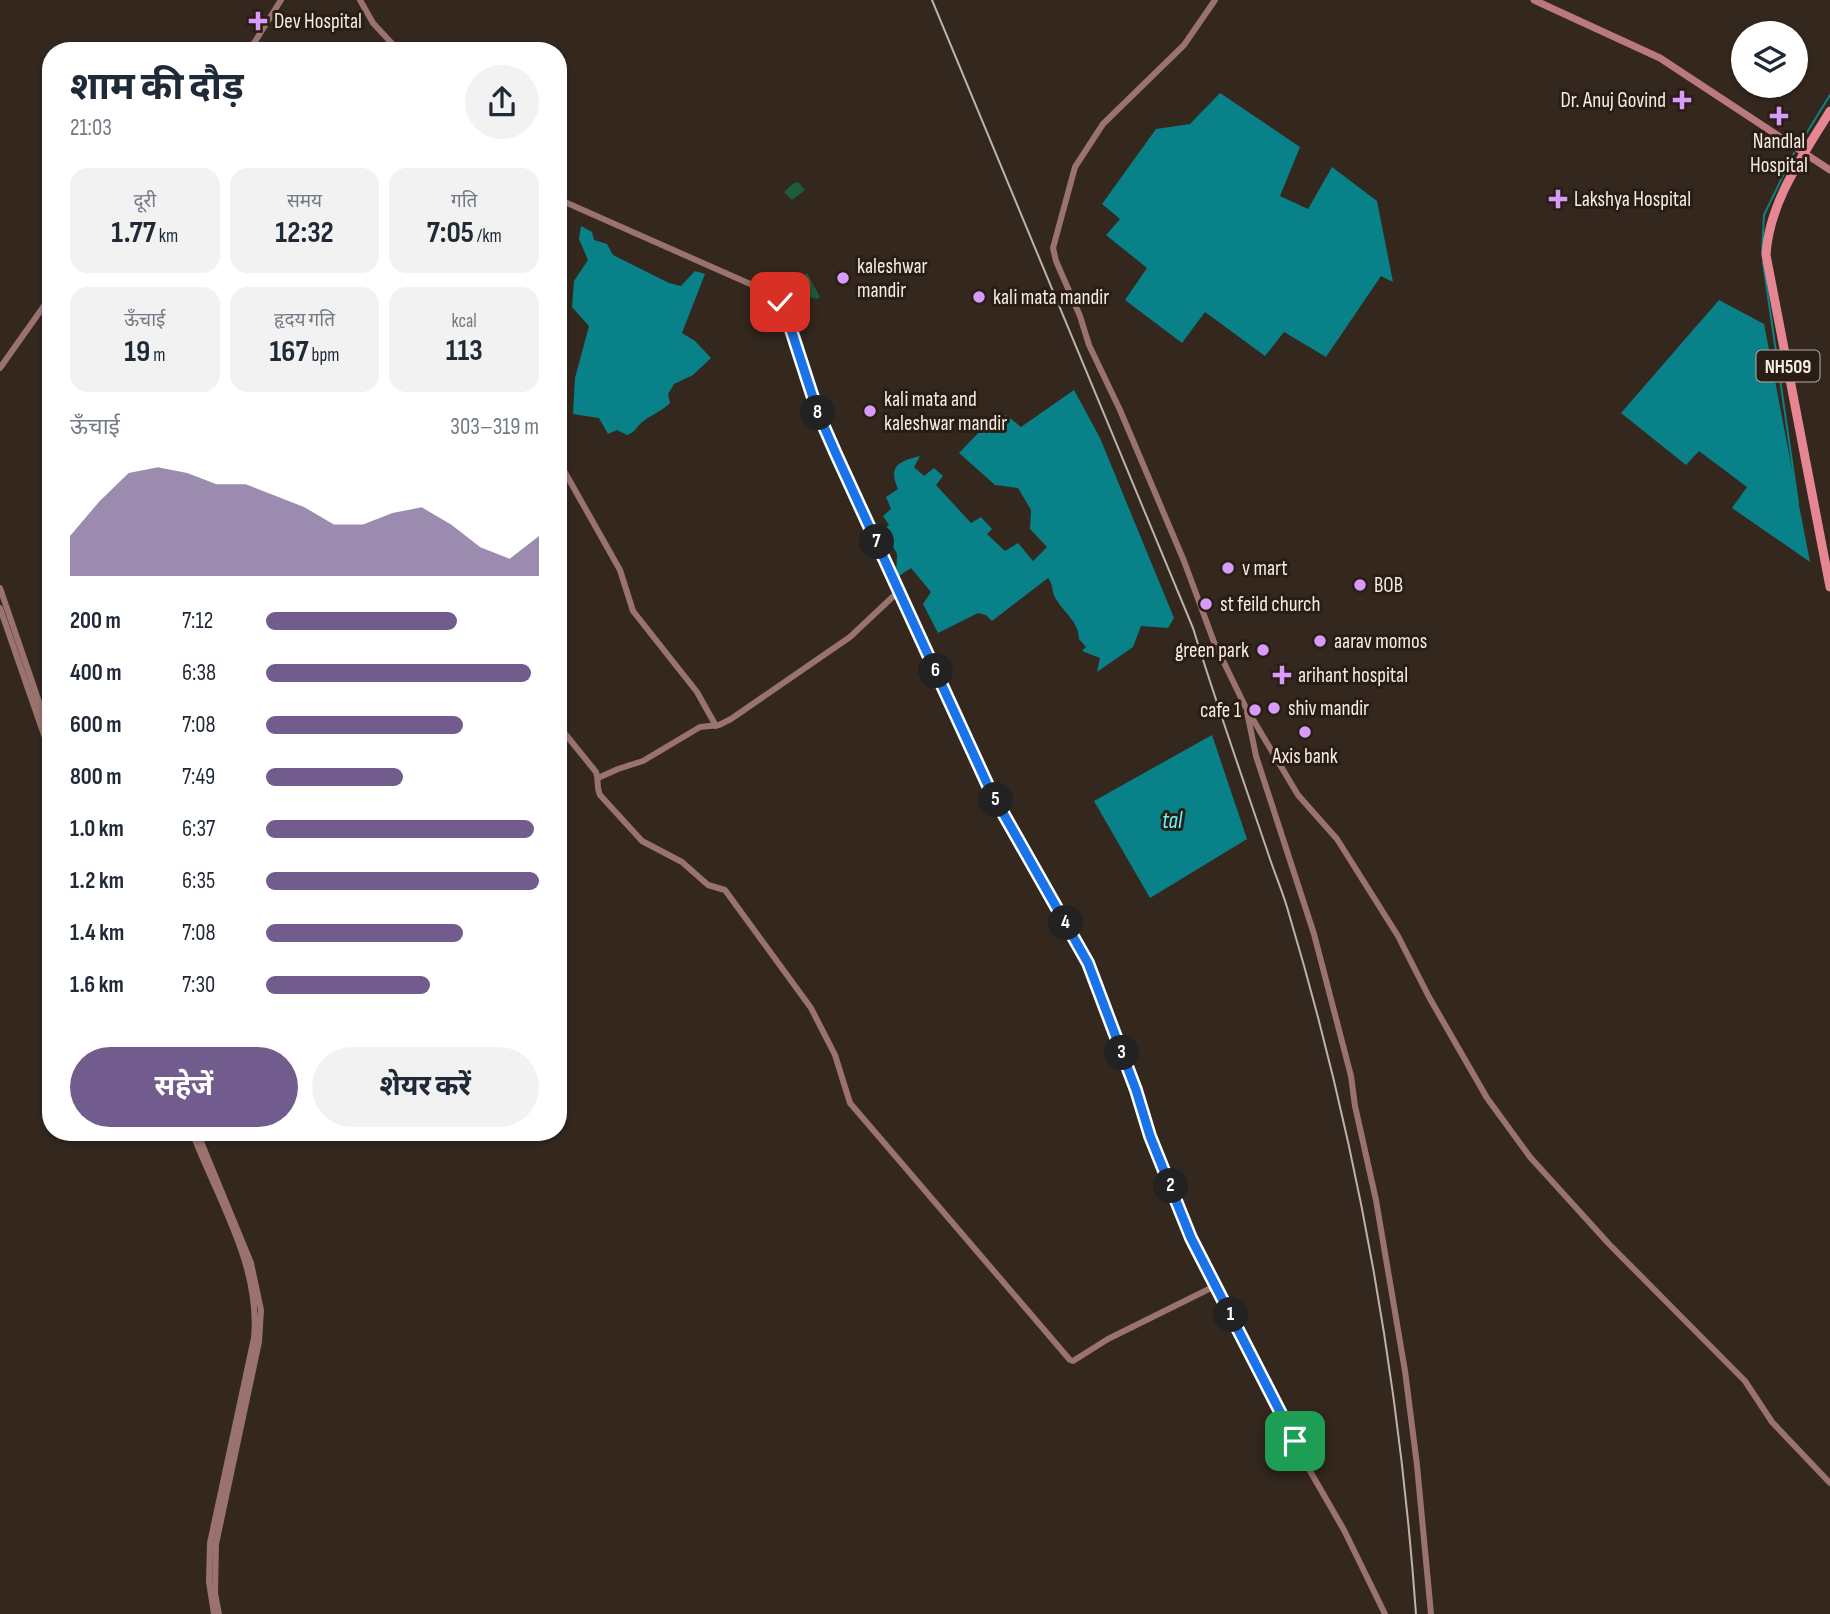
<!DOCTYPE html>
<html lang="hi">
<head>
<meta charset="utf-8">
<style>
  body { margin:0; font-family:"Sofia Sans Condensed","Noto Sans Devanagari",sans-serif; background:#f2f2f3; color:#1f2937; height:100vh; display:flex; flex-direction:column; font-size:26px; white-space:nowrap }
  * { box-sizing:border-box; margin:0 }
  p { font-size:23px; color:#747a83 }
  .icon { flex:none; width:38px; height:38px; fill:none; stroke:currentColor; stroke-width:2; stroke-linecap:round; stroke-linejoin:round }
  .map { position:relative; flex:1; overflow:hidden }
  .side { position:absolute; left:42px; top:42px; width:525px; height:1099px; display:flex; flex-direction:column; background:#fff; border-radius:28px; box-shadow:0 2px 5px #0004 }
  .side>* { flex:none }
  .buttons { position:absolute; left:1731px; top:21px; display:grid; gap:14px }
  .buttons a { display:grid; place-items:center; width:77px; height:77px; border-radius:50%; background:#fff; box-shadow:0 2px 5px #0004; font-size:35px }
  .pin { position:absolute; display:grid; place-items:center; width:60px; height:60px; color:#fff; margin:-30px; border-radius:14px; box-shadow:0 4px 10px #0006 }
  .km { position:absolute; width:35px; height:35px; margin:-18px; border-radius:50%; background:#222; color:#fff; font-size:19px; line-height:35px; text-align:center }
  .round { display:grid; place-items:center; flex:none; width:74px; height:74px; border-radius:37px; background:#f2f2f3 }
  .overview { display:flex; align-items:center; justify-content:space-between; height:119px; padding:0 28px }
  h1 { font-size:38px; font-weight:700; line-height:52px }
  .figures { display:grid; grid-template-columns:repeat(3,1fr); gap:10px; height:119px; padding:7px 28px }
  .figures div { display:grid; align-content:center; border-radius:18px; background:#f2f2f3; text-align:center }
  .figures b { font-size:30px; font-weight:700 }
  .figures small { font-size:19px; font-weight:400 }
  .figures p { font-size:19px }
  .chart { height:196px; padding:14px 28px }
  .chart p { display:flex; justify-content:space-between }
  .chart svg { width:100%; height:126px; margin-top:7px; fill:#725c8e; opacity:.7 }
  .primary-button { display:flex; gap:14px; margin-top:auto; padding:14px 28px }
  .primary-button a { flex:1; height:80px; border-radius:42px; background:#725c8e; color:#fff; font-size:28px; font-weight:700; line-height:80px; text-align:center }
  .primary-button a+a { background:#f2f2f3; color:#1f2937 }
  ul { padding:0 28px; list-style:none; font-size:23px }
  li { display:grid; grid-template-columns:112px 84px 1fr; align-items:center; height:52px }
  li i { height:18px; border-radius:9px; background:#725c8e }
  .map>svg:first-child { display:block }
  .green { fill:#1d5d3c }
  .water { fill:#088288 }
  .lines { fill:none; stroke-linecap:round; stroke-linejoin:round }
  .stream { stroke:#088288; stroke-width:2 }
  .secondary { stroke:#9a726e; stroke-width:6 }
  .primary { stroke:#ba7a7d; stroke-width:7 }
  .highway { stroke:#e68692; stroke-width:9 }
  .rail { stroke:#bdb3ac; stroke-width:2 }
  .route-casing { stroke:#fff; stroke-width:14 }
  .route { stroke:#1a73e8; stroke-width:9 }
  .poi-dot { fill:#d79bf9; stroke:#2a1d14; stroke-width:2.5 }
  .labels { text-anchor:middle; stroke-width:6; stroke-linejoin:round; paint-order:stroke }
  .shield { fill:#2a1d14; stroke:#b8aea7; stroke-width:2 }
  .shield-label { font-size:19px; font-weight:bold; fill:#f5ece6 }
  .poi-label { font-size:21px; fill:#f5ece6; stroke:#2a1d14; text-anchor:start }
  .water-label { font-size:23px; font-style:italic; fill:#68f7fe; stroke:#2a1d14 }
</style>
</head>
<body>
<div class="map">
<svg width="1830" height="1614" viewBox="0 0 1830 1614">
  <rect width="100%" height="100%" fill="#34271d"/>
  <path class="green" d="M 798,182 L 805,190 L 792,200 L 784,192 L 794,183 Z
    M 807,273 L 820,297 L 818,299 L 790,294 L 790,290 Z"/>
  <path class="water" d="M 1220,93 L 1300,147 L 1280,196 L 1308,209 L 1332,167 L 1377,201 L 1393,282 L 1381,276 L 1326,357 L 1284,332 L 1265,356 L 1205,312 L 1182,343 L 1125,300 L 1147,268 L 1106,235 L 1120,219 L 1102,204 L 1156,129 L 1190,124 Z
    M 581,226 L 592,232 L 594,240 L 607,244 L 613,255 L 669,283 L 681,286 L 695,271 L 705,274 L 682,333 L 695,341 L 711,358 L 693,375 L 674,384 L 668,394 L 670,403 C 661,412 648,416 640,424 C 635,429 635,432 627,435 L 617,430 L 608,434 L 599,418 L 573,414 L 575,378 L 589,326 L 572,307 L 574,281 L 588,260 L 579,239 Z
    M 1719,300 L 1764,324 L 1810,562 L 1732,508 L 1747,487 L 1699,451 L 1686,465 L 1621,413 Z
    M 1074,390 L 1100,438 L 1174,618 L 1168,628 L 1141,626 L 1133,647 L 1097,672 L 1100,658 L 1082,651 L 1086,647 L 1079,639 C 1079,622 1064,613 1056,599 C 1051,592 1054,585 1048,578 L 992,621 L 986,615 L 978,613 L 938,633 L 923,604 L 931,592 L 911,568 L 896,578 L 897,554 L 884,529 L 889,525 L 883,516 L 891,509 L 886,497 L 898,489 C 888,467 898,461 920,456 L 914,467 L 924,476 L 934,468 L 943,476 L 936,485 L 971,523 L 981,517 L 992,529 L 987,534 L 1005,551 L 1018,543 L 1033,561 L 1047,547 L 1030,529 L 1031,510 L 1018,488 L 995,485 L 959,453 L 983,428 L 987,431 L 1006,415 L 1021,427 Z
    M 1212,735 L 1247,839 L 1150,898 L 1094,801 Z"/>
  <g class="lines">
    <path class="stream" d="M 1801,142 L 1830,95
      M 1762,253 L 1764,215 L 1794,153
      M 1763,262 L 1798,503"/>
    <path class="secondary" d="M 360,0 L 373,23 L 399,51
      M 1215,0 L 1184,45 L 1103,124 L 1075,167 L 1053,248 L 1056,261 L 1080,316 L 1089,345 L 1120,410 L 1184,561 L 1214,642 L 1245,706 L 1298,795 L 1337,839 L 1398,936 L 1429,997 L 1487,1098 L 1530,1157 L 1609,1244 L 1745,1381 L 1772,1422 L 1830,1483
      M 249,51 L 281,0
      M 558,199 L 757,287 L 775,299 L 784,308 L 818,413 L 834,450 L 990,790 L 1088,963 L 1136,1090 L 1150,1136 L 1191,1238 L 1310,1471 L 1344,1530 L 1385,1614
      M 558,329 L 560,356 L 558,370
      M 0,368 L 51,296
      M 558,460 L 620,570 L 633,611 L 697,692 L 716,726
      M 0,588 L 51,737
      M 0,608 L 51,755
      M 1247,712 L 1256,756 L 1314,934 L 1351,1076 L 1355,1106 L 1376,1200 L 1405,1371 L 1417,1465 L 1431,1614
      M 558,725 L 596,772 C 599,780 596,786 600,795 L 642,841 L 682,862 L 708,885 L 725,890 L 811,1008 L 835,1055 L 850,1103 L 1070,1360 L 1073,1361 L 1108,1339 L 1215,1286
      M 598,778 L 618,769 L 643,761 L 700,727 L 719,725 L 731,719 L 850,637 L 900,590
      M 192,1132 C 217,1198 261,1266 254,1338 L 210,1543 L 209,1582 L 214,1614
      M 197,1132 L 251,1263 L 261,1310 L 259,1342 L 216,1544 L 215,1593 L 219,1614"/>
    <path class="primary" d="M 1534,0 L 1660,58 L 1830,170"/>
    <path class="highway" d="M 1830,111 C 1803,156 1769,202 1766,255 L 1830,587"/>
    <path class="rail" d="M 932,0 L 1193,628 C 1217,706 1244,782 1270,859 C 1276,877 1284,895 1289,914 C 1357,1141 1399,1377 1416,1614"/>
  </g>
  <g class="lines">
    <g class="route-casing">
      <path id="route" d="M 780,302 L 784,308 L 818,413 L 836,454 L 990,790 L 1088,963 L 1136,1090 L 1150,1136 L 1191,1238 L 1295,1441"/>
    </g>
    <use href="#route" class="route"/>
  </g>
  <g class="poi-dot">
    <path d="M254.5 10.5h7v7h7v7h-7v7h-7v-7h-7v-7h7z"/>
    <path d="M1678.5 89.5h7v7h7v7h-7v7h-7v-7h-7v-7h7z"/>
    <path d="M1775.5 105.5h7v7h7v7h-7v7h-7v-7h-7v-7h7z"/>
    <path d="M1554.5 188.5h7v7h7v7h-7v7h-7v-7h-7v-7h7z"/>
    <circle cx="843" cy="278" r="7"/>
    <circle cx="979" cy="297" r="7"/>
    <circle cx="870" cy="411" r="7"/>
    <circle cx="1228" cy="568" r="7"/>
    <circle cx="1360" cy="585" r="7"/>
    <circle cx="1206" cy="604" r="7"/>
    <circle cx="1320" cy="641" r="7"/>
    <circle cx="1263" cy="650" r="7"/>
    <path d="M1278.5 664.5h7v7h7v7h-7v7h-7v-7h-7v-7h7z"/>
    <circle cx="1274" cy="708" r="7"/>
    <circle cx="1255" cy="710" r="7"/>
    <circle cx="1305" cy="732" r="7"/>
  </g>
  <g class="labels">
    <rect class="shield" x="1756.5" y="350.5" width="63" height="31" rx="5"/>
    <g class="shield-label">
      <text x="1788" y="373">NH509</text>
    </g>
    <g class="poi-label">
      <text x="274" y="28">Dev Hospital</text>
      <text x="1666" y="107" text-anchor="end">Dr. Anuj Govind</text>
      <text x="1779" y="148" text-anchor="middle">Nandlal<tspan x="1779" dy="24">Hospital</tspan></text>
      <text x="1574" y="206">Lakshya Hospital</text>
      <text x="857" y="273">kaleshwar<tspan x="857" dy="24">mandir</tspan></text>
      <text x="993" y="304">kali mata mandir</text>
      <text x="884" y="406">kali mata and<tspan x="884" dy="24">kaleshwar mandir</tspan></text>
      <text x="1242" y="575">v mart</text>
      <text x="1374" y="592">BOB</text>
      <text x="1220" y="611">st feild church</text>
      <text x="1334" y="648">aarav momos</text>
      <text x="1249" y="657" text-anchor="end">green park</text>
      <text x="1298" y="682">arihant hospital</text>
      <text x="1288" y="715">shiv mandir</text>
      <text x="1241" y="717" text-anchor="end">cafe 1</text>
      <text x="1305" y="763" text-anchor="middle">Axis bank</text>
    </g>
    <g class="water-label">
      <text x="1172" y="828">tal</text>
    </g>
  </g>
</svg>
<div class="buttons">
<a><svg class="icon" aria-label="layers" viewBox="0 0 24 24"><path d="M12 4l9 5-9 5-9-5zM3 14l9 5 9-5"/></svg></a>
</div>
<div class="pin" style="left:1295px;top:1441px;background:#1e9e55"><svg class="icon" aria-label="arrive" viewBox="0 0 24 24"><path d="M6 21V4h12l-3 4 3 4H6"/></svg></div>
<div class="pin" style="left:780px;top:302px;background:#d93025"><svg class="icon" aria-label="check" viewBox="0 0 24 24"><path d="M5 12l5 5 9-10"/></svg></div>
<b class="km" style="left:1231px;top:1315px">1</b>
<b class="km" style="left:1171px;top:1186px">2</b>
<b class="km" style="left:1122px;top:1053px">3</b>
<b class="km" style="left:1066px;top:923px">4</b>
<b class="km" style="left:996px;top:800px">5</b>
<b class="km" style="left:936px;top:671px">6</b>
<b class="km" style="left:877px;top:542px">7</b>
<b class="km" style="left:818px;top:413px">8</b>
<section class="side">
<div class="overview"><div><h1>शाम की दौड़</h1><p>21:03</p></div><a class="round"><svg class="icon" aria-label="share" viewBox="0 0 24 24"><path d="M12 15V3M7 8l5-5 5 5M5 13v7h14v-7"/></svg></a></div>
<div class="figures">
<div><p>दूरी</p><b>1.77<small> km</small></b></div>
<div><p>समय</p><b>12:32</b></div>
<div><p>गति</p><b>7:05<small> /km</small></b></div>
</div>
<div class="figures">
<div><p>ऊँचाई</p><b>19<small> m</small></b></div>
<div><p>हृदय गति</p><b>167<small> bpm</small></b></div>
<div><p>kcal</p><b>113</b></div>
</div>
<div class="chart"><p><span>ऊँचाई</span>303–319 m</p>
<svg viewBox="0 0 160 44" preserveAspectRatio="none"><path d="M0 44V30L10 18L20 8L30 6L40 8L50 12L60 12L70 16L80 20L90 26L100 26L110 22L120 20L130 26L140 34L150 38L160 30V44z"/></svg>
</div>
<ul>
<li><b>200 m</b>7:12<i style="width:70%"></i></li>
<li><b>400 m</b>6:38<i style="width:97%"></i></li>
<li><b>600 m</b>7:08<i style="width:72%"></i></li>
<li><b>800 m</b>7:49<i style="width:50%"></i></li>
<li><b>1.0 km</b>6:37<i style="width:98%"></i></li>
<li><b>1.2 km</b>6:35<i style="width:100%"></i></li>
<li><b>1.4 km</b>7:08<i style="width:72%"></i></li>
<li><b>1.6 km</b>7:30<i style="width:60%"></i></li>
</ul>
<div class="primary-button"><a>सहेजें</a><a>शेयर करें</a></div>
</section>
</div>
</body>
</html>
